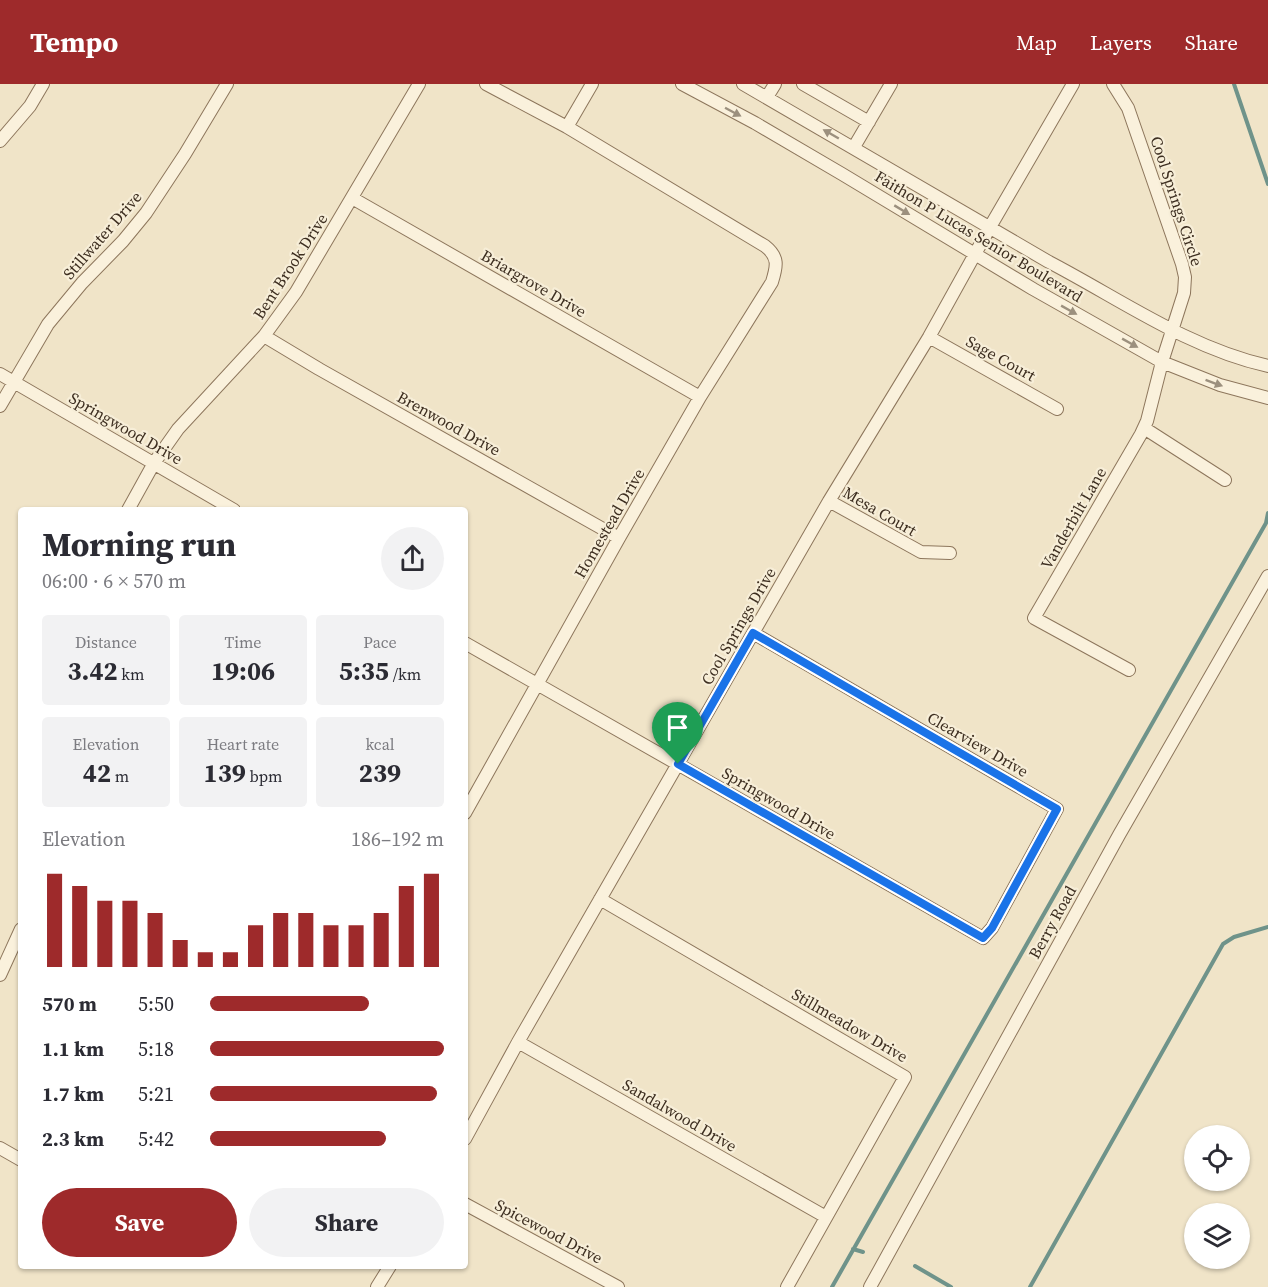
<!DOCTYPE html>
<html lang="en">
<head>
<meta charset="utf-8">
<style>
  body { margin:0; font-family:"Source Serif 4",serif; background:#f2f2f3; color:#2b2b33; height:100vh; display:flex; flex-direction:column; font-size:22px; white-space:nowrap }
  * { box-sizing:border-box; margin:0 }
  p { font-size:20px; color:#7c7c81 }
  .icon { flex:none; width:33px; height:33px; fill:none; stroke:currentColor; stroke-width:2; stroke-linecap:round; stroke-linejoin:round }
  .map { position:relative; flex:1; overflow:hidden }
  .panel { position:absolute; left:18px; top:423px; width:450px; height:762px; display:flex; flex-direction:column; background:#fff; border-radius:6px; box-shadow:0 2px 4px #0004 }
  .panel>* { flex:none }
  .controls { position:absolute; left:1184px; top:1041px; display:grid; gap:12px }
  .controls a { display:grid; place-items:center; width:66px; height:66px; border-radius:50%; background:#fff; box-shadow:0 2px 4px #0004; font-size:30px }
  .pin { position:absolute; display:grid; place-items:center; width:51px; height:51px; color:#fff; margin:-62px -26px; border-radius:50% 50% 50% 0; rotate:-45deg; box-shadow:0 0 6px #0007 }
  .pin .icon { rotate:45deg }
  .round { display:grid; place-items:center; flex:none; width:63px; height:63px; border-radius:32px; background:#f2f2f3 }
  .headline { display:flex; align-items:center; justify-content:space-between; height:102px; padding:0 24px }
  h1 { font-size:33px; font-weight:700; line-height:45px }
  .metrics { display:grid; grid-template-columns:repeat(3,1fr); gap:9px; height:102px; padding:6px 24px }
  .metrics div { display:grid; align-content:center; border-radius:6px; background:#f2f2f3; text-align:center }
  .metrics b { font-size:26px; font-weight:700 }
  .metrics small { font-size:16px; font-weight:400 }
  .metrics p { font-size:16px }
  .chart { height:168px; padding:12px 24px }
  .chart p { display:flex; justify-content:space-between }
  .chart svg { width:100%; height:108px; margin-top:6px; stroke:#9e2a2b; stroke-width:6 }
  .action { display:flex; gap:12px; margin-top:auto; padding:12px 24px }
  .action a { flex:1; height:69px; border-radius:36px; background:#9e2a2b; color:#fff; font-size:24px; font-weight:700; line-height:69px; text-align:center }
  .action a+a { background:#f2f2f3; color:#2b2b33 }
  ul { padding:0 24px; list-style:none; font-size:20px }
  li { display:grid; grid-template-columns:96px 72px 1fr; align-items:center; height:45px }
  li i { height:15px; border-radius:8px; background:#9e2a2b }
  header { display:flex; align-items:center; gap:36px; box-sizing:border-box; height:84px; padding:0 30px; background:#9e2a2b; color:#fff }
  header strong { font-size:28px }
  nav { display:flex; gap:33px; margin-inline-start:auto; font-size:21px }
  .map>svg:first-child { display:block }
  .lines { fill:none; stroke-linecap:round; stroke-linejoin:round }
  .stream { stroke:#6f938a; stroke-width:4 }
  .minor-casing { stroke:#8d765c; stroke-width:14 }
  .minor { stroke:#faf1dc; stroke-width:12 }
  .oneway { fill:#9c907e }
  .route-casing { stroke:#fff; stroke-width:12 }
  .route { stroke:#1a73e8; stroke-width:8 }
  .labels { text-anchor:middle; stroke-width:4.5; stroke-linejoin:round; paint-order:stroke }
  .street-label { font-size:16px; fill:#3d2e20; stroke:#f7eed8 }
</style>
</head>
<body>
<header>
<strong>Tempo</strong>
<nav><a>Map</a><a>Layers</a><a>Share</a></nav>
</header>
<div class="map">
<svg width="1268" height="1203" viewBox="0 0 1268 1203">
  <rect width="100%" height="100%" fill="#f0e4c8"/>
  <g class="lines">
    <path class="stream" d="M 1234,0 L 1268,100
      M 853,1165 L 863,1168
      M 915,1182 L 951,1203
      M 832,1203 L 1266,439 L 1268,429
      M 1030,1203 L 1223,860 L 1234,853 L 1268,843"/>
    <g class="minor-casing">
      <path id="minor" d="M 682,0 L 755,39 L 842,90 L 1033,205 L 1162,278 L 1220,301 L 1268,314
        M 743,0 L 1049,178 C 1120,215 1188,264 1268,282
        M 803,0 L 869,38
        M 1113,0 L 1128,24 L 1182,180 L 1185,193 L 1184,209 L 1162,278 L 1147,337 L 1141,350 L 1034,534 L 1129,586
        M 767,13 L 775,0
        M 567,43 L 592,0
        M 0,57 L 30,22 L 43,0
        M 854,63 L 891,0
        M 352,114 L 700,313
        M 264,252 L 319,285 L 619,454
        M 929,253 L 1057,325
        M 0,290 L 234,426
        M 0,322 L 48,240 L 82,199 L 123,157 L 146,129 L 185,70 L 227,0
        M 1144,344 L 1225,396
        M 829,417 L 921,468 L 950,469
        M 128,426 L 154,379 L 178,345 L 264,252 L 296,208 L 419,0
        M 465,559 L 983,854 L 992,844 L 1057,725 L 753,549
        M 465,729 L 619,454 L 700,313 L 772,198 C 777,182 779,173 765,162 L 567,43 L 486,0
        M 600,815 L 905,993 L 787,1203
        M 0,891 L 21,845
        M 518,958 L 826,1133
        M 465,1055 L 518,958 L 829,417 L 929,253 L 990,143 L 1073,0
        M 0,1064 L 21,1076
        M 465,1120 L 618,1203
        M 377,1203 L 390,1182
        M 870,1203 L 1119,751 L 1268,492"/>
    </g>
    <use href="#minor" class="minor"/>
  </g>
  <defs><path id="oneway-solid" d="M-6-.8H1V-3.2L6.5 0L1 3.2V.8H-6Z" transform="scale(1.5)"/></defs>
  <g class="oneway">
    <use href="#oneway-solid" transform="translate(733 28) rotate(28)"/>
    <use href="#oneway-solid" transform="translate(831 50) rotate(-150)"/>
    <use href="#oneway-solid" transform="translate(902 126) rotate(31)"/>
    <use href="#oneway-solid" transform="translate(1069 226) rotate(29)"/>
    <use href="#oneway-solid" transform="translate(1130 259) rotate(29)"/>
    <use href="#oneway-solid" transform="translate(1214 299) rotate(20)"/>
  </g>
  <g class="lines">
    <g class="route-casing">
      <path id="route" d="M 753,549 L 1057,725 L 992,844 L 983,854 L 678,680 Z"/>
    </g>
    <use href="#route" class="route"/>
  </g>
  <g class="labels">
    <g class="street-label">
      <text transform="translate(1177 117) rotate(72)" y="6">Cool Springs Circle</text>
      <text transform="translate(102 151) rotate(-49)" y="6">Stillwater Drive</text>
      <text transform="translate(979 152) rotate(31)" y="6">Faithon P Lucas Senior Boulevard</text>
      <text transform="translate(290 182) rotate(-57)" y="6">Bent Brook Drive</text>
      <text transform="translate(534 199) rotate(30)" y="6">Briargrove Drive</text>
      <text transform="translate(1001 274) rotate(29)" y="6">Sage Court</text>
      <text transform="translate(449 339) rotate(29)" y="6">Brenwood Drive</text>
      <text transform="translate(126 344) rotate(30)" y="6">Springwood Drive</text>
      <text transform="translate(880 427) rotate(30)" y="6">Mesa Court</text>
      <text transform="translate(1073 434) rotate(-60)" y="6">Vanderbilt Lane</text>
      <text transform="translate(609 439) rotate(-60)" y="6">Homestead Drive</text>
      <text transform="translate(738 542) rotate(-60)" y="6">Cool Springs Drive</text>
      <text transform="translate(978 660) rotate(30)" y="6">Clearview Drive</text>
      <text transform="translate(779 719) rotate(30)" y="6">Springwood Drive</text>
      <text transform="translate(1052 838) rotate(-61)" y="6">Berry Road</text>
      <text transform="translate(850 941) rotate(30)" y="6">Stillmeadow Drive</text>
      <text transform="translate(680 1031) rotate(30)" y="6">Sandalwood Drive</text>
      <text transform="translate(549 1147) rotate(28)" y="6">Spicewood Drive</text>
    </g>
  </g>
</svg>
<div class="controls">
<a><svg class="icon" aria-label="locate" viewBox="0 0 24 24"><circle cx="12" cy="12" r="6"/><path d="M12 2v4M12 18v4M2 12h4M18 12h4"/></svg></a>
<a><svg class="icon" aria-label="layers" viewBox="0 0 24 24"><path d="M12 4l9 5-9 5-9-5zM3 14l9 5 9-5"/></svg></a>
</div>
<div class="pin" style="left:678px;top:680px;background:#1e9e55"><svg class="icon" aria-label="arrive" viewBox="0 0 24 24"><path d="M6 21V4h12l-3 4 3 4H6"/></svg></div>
<section class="panel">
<div class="headline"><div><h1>Morning run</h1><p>06:00 · 6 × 570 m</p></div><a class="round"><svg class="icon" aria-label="share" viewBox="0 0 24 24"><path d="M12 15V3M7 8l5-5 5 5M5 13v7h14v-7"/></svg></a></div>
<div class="metrics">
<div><p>Distance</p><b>3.42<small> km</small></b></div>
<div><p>Time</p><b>19:06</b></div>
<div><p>Pace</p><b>5:35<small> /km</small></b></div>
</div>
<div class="metrics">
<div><p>Elevation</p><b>42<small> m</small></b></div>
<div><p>Heart rate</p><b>139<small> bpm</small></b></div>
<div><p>kcal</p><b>239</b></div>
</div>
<div class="chart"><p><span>Elevation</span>186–192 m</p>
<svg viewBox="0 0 160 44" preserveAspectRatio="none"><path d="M5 44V6M15 44V11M25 44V17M35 44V17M45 44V22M55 44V33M65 44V38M75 44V38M85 44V27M95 44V22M105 44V22M115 44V27M125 44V27M135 44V22M145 44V11M155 44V6"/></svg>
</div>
<ul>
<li><b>570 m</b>5:50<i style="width:68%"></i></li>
<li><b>1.1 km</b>5:18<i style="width:100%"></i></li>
<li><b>1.7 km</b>5:21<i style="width:97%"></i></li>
<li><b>2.3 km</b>5:42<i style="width:75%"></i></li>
</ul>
<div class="action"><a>Save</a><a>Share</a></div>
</section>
</div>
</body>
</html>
